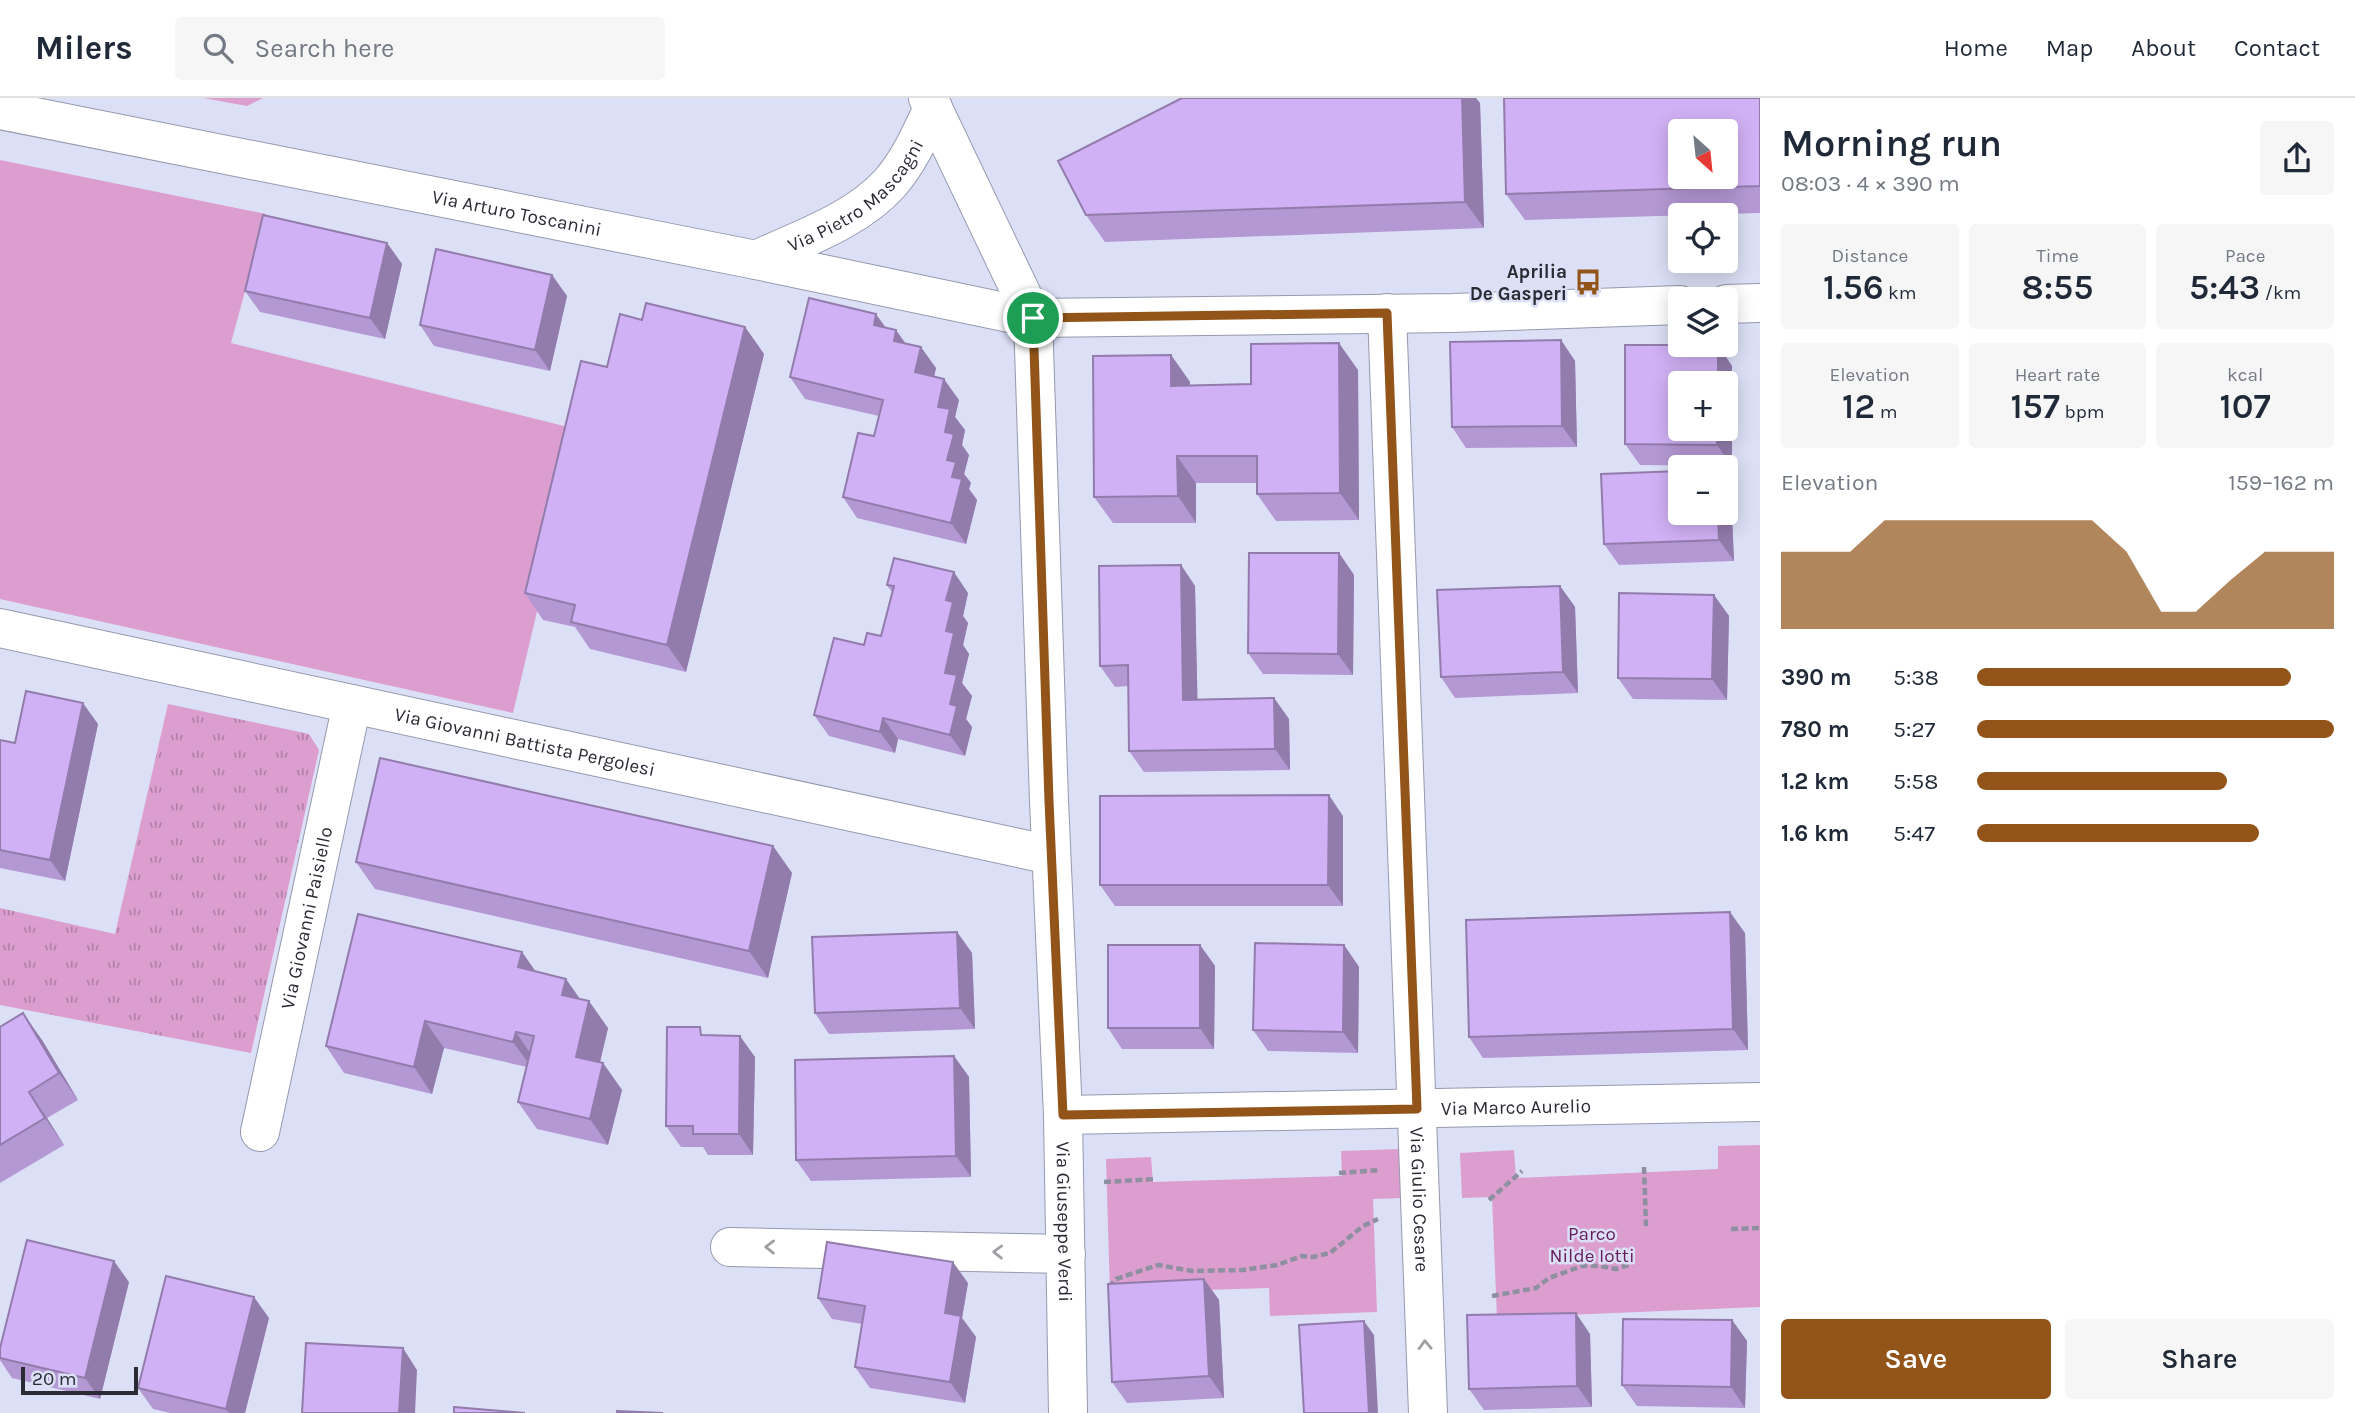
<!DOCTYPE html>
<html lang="en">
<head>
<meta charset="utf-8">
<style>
  body { margin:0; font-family:Karla,sans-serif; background:#f6f6f7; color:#1f2937; height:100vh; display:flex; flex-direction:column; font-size:26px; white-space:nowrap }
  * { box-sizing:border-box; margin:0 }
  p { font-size:23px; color:#747a83 }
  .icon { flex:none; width:38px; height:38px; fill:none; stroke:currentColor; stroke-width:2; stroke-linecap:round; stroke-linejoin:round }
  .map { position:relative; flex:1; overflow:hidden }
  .panel { display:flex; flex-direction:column; background:#fff; width:595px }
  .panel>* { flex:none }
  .needle { width:46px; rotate:153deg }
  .fabs { position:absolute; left:1668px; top:21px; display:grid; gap:14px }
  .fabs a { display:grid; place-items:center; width:70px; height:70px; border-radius:7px; background:#fff; box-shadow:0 4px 18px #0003; font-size:35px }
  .scale { position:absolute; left:21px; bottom:18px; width:117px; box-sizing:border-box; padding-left:7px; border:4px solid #2a2b34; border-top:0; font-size:19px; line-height:24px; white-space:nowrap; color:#2a2b34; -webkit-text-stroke:5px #dce0f7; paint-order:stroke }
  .pin { position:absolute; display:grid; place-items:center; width:60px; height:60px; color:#fff; margin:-30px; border:4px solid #fff; border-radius:50%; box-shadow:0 2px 7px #0007 }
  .round { display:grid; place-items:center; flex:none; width:74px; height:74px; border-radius:7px; background:#f6f6f7 }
  .overview { display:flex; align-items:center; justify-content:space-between; height:119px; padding:0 21px }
  h1 { font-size:38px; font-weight:600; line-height:52px }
  .stats { display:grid; grid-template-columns:repeat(3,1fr); gap:10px; height:119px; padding:7px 21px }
  .stats div { display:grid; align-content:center; border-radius:7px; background:#f6f6f7; text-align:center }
  .stats b { font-size:35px; font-weight:600 }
  .stats small { font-size:19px; font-weight:400 }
  .stats p { font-size:19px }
  .chart { height:196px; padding:14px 21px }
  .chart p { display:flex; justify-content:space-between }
  .chart svg { width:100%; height:126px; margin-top:7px; fill:#925418; opacity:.7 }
  .button { display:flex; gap:14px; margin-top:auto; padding:14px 21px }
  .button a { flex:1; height:80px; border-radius:7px; background:#925418; color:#fff; font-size:28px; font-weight:600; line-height:80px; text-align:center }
  .button a+a { background:#f6f6f7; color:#1f2937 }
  ul { padding:0 21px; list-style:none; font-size:23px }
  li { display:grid; grid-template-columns:112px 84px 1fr; align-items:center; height:52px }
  li i { height:18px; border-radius:9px; background:#925418 }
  header { display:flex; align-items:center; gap:42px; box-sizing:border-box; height:98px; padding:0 35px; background:#fff; border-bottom:2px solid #e0e1e3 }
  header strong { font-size:33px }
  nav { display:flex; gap:38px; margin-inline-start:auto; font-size:24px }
  .search { width:490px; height:63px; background:#f6f6f7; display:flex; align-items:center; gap:18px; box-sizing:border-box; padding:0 24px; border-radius:7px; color:#747a83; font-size:26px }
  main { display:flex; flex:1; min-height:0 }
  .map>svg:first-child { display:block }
  .grass { fill:url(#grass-tufts) }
  .park { fill:#db9ecf }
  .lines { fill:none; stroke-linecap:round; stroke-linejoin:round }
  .street-casing { stroke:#9599ae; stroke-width:40 }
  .secondary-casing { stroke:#9599ae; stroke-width:40 }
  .path { stroke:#8e90a1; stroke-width:4.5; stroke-dasharray:7 3.5; stroke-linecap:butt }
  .street { stroke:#fff; stroke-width:38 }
  .secondary { stroke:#fff; stroke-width:38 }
  .wall { fill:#b498d3 }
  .shaded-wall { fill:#927cac }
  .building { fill:#d1b1f5; stroke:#927cac; stroke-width:2; fill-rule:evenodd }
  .oneway { stroke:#9fa0a4 }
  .route-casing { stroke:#fff; stroke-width:14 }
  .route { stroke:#925418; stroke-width:9 }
  .labels { text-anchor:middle; stroke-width:5; stroke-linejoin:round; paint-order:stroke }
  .street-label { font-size:19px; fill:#2a2b34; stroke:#dce0f7 }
  .poi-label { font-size:19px; font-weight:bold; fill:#2a2b34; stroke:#dce0f7; text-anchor:end }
  .park-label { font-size:19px; fill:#651c5b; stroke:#dce0f7 }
</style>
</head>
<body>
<header>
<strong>Milers</strong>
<div class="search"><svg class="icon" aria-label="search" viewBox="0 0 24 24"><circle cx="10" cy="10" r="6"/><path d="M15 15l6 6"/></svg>Search here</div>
<nav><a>Home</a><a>Map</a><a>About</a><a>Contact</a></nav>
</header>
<main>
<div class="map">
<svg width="1760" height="1315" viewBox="0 0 1760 1315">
  <defs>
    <pattern id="grass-tufts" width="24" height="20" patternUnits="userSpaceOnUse" patternTransform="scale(1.75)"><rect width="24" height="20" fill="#db9ecf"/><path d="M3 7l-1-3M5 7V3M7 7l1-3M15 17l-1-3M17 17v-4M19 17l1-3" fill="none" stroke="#b281a9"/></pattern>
  </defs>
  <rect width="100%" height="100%" fill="#dce0f7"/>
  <path class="grass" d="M 203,0 L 263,0 L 247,8 Z
    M 168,606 L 309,636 L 319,652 L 251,955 L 0,907 L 0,810 L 115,836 Z"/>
  <path class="park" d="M 0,62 L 266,116 L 231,245 L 580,332 L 513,615 L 0,501 Z
    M 1760,1047 L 1760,1209 L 1497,1220 L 1492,1099 L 1462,1100 L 1460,1055 L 1514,1052 L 1516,1080 L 1718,1071 L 1718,1048 Z
    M 1401,1051 L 1403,1100 L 1373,1101 L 1377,1214 L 1270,1218 L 1269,1190 L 1110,1195 L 1106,1061 L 1151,1059 L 1153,1084 L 1342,1078 L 1341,1053 Z"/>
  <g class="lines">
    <g class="street-casing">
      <g id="street">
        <path id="s1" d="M 756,162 C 801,141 856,123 890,85 C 909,63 921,36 933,10"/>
        <path id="s2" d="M 1387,215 L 1428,1315"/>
        <path id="s3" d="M 0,530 L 1051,757"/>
        <path id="s4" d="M 1063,1017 L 1760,1004"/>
        <path id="s5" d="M 260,1034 L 352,606"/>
        <path d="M 730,1149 L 1066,1156"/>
      </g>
    </g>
    <g class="secondary-casing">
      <g id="secondary">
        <path id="s6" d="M 928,0 L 1033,220 L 1049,703 L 1063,1017 L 1068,1315"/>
        <path id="s7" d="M 0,12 L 756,162 L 1033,220 L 1452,215 L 1680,207"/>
        <path d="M 1726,206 L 1760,205"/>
      </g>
    </g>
    <path class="path" d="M 1644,1069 L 1646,1128
      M 1339,1075 L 1380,1072
      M 1104,1084 L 1155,1081
      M 1489,1102 L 1522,1073
      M 1731,1131 L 1760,1130
      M 1109,1189 L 1116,1181 L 1158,1167 L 1192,1173 L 1243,1172 L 1277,1167 L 1302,1158 L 1313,1159 L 1330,1155 L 1363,1128 L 1378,1121
      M 1492,1198 L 1536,1190 L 1549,1180 L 1582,1168 L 1599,1168 L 1616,1171 L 1632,1166"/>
    <use href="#street" class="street"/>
    <use href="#secondary" class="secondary"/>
  </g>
  <path class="wall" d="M 1760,0 L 1760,115 L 1525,122 L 1506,96 Z
    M 1480,5 L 1484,130 L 1105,144 L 1086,117 Z
    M 387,145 L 402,166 L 385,241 L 260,214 L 245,193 Z
    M 552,177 L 567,198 L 550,273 L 434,248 L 420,227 Z
    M 642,222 L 745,229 L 764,256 L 686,574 L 590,551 L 575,529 L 543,522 L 525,495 L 607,269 Z
    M 886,230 L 936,270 L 934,279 L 959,302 L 955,319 L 965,332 L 962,347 L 969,357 L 964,376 L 971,385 L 969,391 L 977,402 L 966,446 L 857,420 L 843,399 L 874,338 L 879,318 L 805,301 L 790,279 Z
    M 1561,242 L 1575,263 L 1577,349 L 1466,350 L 1452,329 Z
    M 1718,247 L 1732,268 L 1732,368 L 1640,367 L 1625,346 Z
    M 1171,257 L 1190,284 L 1190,287 L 1251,286 L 1358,272 L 1359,422 L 1276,423 L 1257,396 L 1257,385 L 1196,385 L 1196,425 L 1113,425 L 1094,399 Z
    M 1726,385 L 1731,393 L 1734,463 L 1619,467 L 1604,446 L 1726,415 Z
    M 1339,455 L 1354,477 L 1353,577 L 1263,576 L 1248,555 Z
    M 1181,467 L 1195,488 L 1197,601 L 1274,600 L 1289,621 L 1290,672 L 1144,674 L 1129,653 L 1128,588 L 1115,589 L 1100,568 Z
    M 887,487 L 968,495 L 963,518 L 968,525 L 963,547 L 969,556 L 962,585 L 972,598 L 966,621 L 972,629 L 965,658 L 898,641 L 895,655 L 829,638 L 814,617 L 864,547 L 881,538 L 892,494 Z
    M 1560,488 L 1575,509 L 1578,595 L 1455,600 L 1441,579 Z
    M 1714,497 L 1729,518 L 1727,602 L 1633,601 L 1618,580 Z
    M 98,626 L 65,783 L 0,770 L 0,642 L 15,645 Z
    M 1343,718 L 1343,808 L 1115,808 L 1100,787 Z
    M 773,748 L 792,775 L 768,880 L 375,791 L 356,764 Z
    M 957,834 L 972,855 L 975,931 L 829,936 L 815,915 Z
    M 1745,835 L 1748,952 L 1483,960 L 1469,939 Z
    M 1200,847 L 1215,868 L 1214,951 L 1122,951 L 1108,930 Z
    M 1344,847 L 1359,869 L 1358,955 L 1268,953 L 1253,932 Z
    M 522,854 L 535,874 L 580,901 L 608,930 L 600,964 L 603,965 L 622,992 L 608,1047 L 537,1031 L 518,1004 L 527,969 L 444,950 L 432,996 L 344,975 L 326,948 Z
    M 0,929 L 42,942 L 78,1002 L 47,1020 L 64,1047 L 0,1085 Z
    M 706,938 L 755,959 L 753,1057 L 708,1057 L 703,1049 L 681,1049 L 666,1028 Z
    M 954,958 L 969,979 L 971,1079 L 811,1083 L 796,1062 Z
    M 1204,1181 L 1219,1202 L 1224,1300 L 1127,1305 L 1112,1284 Z
    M 129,1184 L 100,1301 L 12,1280 L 0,1262 L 0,1250 Z
    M 968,1185 L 962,1220 L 976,1239 L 965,1305 L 870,1290 L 855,1269 L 862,1226 L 832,1221 L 818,1200 Z
    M 269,1220 L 245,1315 L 170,1315 L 153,1311 L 138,1290 Z
    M 1732,1222 L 1747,1243 L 1745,1310 L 1637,1308 L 1622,1287 Z
    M 1590,1236 L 1592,1309 L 1484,1312 L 1469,1291 Z"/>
  <path class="shaded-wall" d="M 1462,0 L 1476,0 L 1480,5 L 1484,130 L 1465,104 Z
    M 387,145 L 402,166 L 385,241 L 370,220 Z
    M 552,177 L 567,198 L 550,273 L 535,252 Z
    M 876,216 L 891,237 L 874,227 Z
    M 745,229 L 764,256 L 686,574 L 667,547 Z
    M 896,232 L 911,253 L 894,243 Z
    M 1561,242 L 1575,263 L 1577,349 L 1562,328 Z
    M 1339,245 L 1358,272 L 1359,422 L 1340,395 Z
    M 1718,247 L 1732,268 L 1732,368 L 1717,347 L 1718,331 L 1726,331 L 1726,285 L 1718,285 Z
    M 921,249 L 936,270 L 930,295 L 915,274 Z
    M 1171,257 L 1190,284 L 1190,315 L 1171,288 Z
    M 944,281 L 959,302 L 955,319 L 965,332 L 962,347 L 969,357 L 964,376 L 971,385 L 969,391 L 977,402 L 966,446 L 951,425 L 952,379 L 947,362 L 945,334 L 938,309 Z
    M 1177,358 L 1196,385 L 1196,425 L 1178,398 Z
    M 1726,385 L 1731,393 L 1734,463 L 1719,442 L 1718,415 L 1726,415 Z
    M 1339,455 L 1354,477 L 1353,577 L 1338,556 Z
    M 1181,467 L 1195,488 L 1198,623 L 1183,602 Z
    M 954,474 L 968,495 L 963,518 L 968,525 L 963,547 L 969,556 L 962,585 L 972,598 L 966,621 L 972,629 L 965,658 L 950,637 L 950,606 L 945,575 L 946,502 Z
    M 1560,488 L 1575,509 L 1578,595 L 1563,574 Z
    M 1714,497 L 1729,518 L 1727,602 L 1712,581 Z
    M 1274,600 L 1289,621 L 1290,672 L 1275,651 Z
    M 83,605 L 98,626 L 65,783 L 50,762 Z
    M 883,620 L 898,641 L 895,655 L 880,634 Z
    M 1329,697 L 1343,718 L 1343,808 L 1328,787 Z
    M 773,748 L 792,775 L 768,880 L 749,853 Z
    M 1730,814 L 1745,835 L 1748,952 L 1733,931 Z
    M 957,834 L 972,855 L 975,931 L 960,910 Z
    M 1200,847 L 1215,868 L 1214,951 L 1200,930 Z
    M 1344,847 L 1359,869 L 1358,955 L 1343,934 Z
    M 522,854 L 541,881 L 518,869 Z
    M 566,881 L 585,908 L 562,897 Z
    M 589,903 L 608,930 L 595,985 L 576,959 Z
    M 23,915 L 42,942 L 78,1002 L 59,975 Z
    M 425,923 L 444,950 L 432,996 L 414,969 Z
    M 516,934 L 534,961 L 532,970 L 513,944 Z
    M 740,938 L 755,959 L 753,1057 L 739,1036 Z
    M 954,958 L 969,979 L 971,1079 L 956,1058 Z
    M 603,965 L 622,992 L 608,1047 L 590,1021 Z
    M 29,994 L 47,1020 L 64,1047 L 45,1020 Z
    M 114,1163 L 129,1184 L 100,1301 L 85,1280 Z
    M 953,1164 L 968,1185 L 962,1220 L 976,1239 L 965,1305 L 950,1284 L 945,1215 Z
    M 1204,1181 L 1219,1202 L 1224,1300 L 1209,1278 Z
    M 254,1199 L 269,1220 L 245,1315 L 229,1315 L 226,1311 Z
    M 1576,1215 L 1590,1236 L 1592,1309 L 1577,1288 Z
    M 1732,1222 L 1747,1243 L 1745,1310 L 1731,1289 Z
    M 1364,1223 L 1374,1237 L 1378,1315 L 1369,1315 Z
    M 403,1250 L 417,1272 L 415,1315 L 399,1315 Z"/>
  <path class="building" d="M 1182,0 L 1462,0 L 1465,104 L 1086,117 L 1058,63 Z
    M 1504,0 L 1760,0 L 1760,88 L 1506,96 ZM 1680,33 L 1726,33 L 1726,79 L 1680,79 Z
    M 263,117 L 387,145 L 370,220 L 245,193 Z
    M 436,151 L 552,177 L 535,252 L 420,227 Z
    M 809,200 L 876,216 L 874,227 L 896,232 L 894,243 L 921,249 L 915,274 L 944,281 L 938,309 L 950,311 L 945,334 L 954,336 L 947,362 L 956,364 L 952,379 L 962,381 L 951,425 L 843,399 L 858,335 L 874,338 L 883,302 L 790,279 Z
    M 646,205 L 745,229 L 667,547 L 571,524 L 575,507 L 525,495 L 581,263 L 607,269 L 620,216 L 642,222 Z
    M 1561,242 L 1562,328 L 1452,329 L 1450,244 Z
    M 1339,245 L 1340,395 L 1257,396 L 1257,358 L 1177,358 L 1178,398 L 1094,399 L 1093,258 L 1171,257 L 1171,288 L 1251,286 L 1251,246 Z
    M 1625,247 L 1718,247 L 1718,285 L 1680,285 L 1680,331 L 1718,331 L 1717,347 L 1625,346 Z
    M 1680,373 L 1680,415 L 1718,415 L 1719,442 L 1604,446 L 1601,376 Z
    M 1249,455 L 1339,455 L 1338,556 L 1248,555 Z
    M 894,460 L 954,474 L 946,502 L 953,504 L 946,533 L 954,535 L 945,575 L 957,577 L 950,606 L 957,608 L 950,637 L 883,620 L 880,634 L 814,617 L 834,540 L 864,547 L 867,535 L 881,538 L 894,488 L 887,487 Z
    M 1181,467 L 1183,602 L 1274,600 L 1275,651 L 1129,653 L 1128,567 L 1100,568 L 1099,468 Z
    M 1560,488 L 1563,574 L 1441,579 L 1437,492 Z
    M 1619,495 L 1714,497 L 1712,581 L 1618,580 Z
    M 26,593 L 83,605 L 50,762 L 0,752 L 0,642 L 15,645 Z
    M 380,660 L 773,748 L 749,853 L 356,764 Z
    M 1329,697 L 1328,787 L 1100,787 L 1100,698 Z
    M 1730,814 L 1733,931 L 1469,939 L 1466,822 Z
    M 358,816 L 522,854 L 518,869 L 566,881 L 562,897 L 589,903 L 576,959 L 603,965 L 590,1021 L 518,1004 L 534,938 L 516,934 L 513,944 L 425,923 L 414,969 L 326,948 Z
    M 957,834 L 960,910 L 815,915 L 812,839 Z
    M 1255,845 L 1344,847 L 1343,934 L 1253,932 Z
    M 1108,847 L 1200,847 L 1200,930 L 1108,930 Z
    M 23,915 L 59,975 L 29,994 L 45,1020 L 0,1047 L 0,929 Z
    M 667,929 L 700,929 L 701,937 L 740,938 L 739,1036 L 693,1036 L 693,1028 L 666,1028 Z
    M 954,958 L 956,1058 L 796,1062 L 795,962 Z
    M 27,1142 L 114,1163 L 85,1280 L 0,1260 L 0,1250 Z
    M 827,1144 L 953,1164 L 945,1215 L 961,1218 L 950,1284 L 855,1269 L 865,1208 L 818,1200 Z
    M 166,1178 L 254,1199 L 226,1311 L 138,1290 Z
    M 1204,1181 L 1209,1278 L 1112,1284 L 1108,1186 Z
    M 1576,1215 L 1577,1288 L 1469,1291 L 1467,1217 Z
    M 1623,1221 L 1732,1222 L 1731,1289 L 1622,1287 Z
    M 1364,1223 L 1369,1315 L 1304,1315 L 1299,1227 Z
    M 306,1245 L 403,1250 L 399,1315 L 302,1315 Z
    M 454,1309 L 525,1315 L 454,1315 Z
    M 617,1313 L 663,1315 L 617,1315 Z"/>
  <defs><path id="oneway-chevron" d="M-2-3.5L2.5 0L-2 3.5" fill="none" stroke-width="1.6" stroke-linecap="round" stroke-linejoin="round" transform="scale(1.75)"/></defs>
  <g class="oneway">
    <use href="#oneway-chevron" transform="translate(770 1149) rotate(-179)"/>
    <use href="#oneway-chevron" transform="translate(998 1154) rotate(-179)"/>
    <use href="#oneway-chevron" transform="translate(1425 1247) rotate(-92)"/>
  </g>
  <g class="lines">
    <g class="route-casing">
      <path id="route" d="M 1387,215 L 1417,1011 L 1063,1017 L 1049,703 L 1033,220 Z"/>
    </g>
    <use href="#route" class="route"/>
  </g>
  <defs>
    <g id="bus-bare" transform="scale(2.1)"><path d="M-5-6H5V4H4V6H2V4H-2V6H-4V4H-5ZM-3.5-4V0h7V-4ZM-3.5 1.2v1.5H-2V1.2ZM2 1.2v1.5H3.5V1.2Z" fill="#925418" stroke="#dce0f7" stroke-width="2.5" paint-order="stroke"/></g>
  </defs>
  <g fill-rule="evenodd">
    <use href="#bus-bare" x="1588" y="184"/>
  </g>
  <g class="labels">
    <g class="street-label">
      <text dy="7" stroke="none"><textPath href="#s1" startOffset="121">Via Pietro Mascagni</textPath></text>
      <text dy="7" stroke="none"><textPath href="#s7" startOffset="527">Via Arturo Toscanini</textPath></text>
      <text dy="7" stroke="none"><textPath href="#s3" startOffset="537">Via Giovanni Battista Pergolesi</textPath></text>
      <text dy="7" stroke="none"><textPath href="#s5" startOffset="219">Via Giovanni Paisiello</textPath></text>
      <text dy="7" stroke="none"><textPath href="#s4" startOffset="453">Via Marco Aurelio</textPath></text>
      <text dy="7" stroke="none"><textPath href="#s2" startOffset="887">Via Giulio Cesare</textPath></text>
      <text dy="7" stroke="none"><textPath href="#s6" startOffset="1148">Via Giuseppe Verdi</textPath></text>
    </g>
    <g class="poi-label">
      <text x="1567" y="180">Aprilia<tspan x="1567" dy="22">De Gasperi</tspan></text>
    </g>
    <g class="park-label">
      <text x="1592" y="1142">Parco<tspan x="1592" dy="22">Nilde Iotti</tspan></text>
    </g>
  </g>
</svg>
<div class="fabs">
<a><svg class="needle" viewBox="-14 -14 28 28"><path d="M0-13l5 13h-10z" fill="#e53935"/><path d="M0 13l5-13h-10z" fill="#747a83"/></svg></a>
<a><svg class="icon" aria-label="locate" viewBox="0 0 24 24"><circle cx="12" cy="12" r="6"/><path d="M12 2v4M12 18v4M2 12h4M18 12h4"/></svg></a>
<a><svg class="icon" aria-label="layers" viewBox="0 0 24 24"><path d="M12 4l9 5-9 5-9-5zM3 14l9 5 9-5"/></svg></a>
<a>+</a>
<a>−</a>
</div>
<div class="scale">20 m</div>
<div class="pin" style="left:1033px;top:220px;background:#1e9e55"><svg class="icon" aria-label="arrive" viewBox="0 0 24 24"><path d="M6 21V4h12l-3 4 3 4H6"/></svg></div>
</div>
<section class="panel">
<div class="overview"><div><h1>Morning run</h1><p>08:03 · 4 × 390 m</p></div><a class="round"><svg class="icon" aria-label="share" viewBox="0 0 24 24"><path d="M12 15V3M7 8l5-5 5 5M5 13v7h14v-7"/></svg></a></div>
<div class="stats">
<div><p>Distance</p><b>1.56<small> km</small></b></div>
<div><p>Time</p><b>8:55</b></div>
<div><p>Pace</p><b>5:43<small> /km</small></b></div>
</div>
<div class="stats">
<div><p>Elevation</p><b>12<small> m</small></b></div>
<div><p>Heart rate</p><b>157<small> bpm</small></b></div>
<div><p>kcal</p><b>107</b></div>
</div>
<div class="chart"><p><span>Elevation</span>159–162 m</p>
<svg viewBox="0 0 160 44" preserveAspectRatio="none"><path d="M0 44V17L10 17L20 17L30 6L40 6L50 6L60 6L70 6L80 6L90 6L100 17L110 38L120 38L130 27L140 17L150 17L160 17V44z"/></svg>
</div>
<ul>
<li><b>390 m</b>5:38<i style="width:88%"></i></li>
<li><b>780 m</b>5:27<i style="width:100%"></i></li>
<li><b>1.2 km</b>5:58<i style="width:70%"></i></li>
<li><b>1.6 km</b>5:47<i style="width:79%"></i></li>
</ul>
<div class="button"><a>Save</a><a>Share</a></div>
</section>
</main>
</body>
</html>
